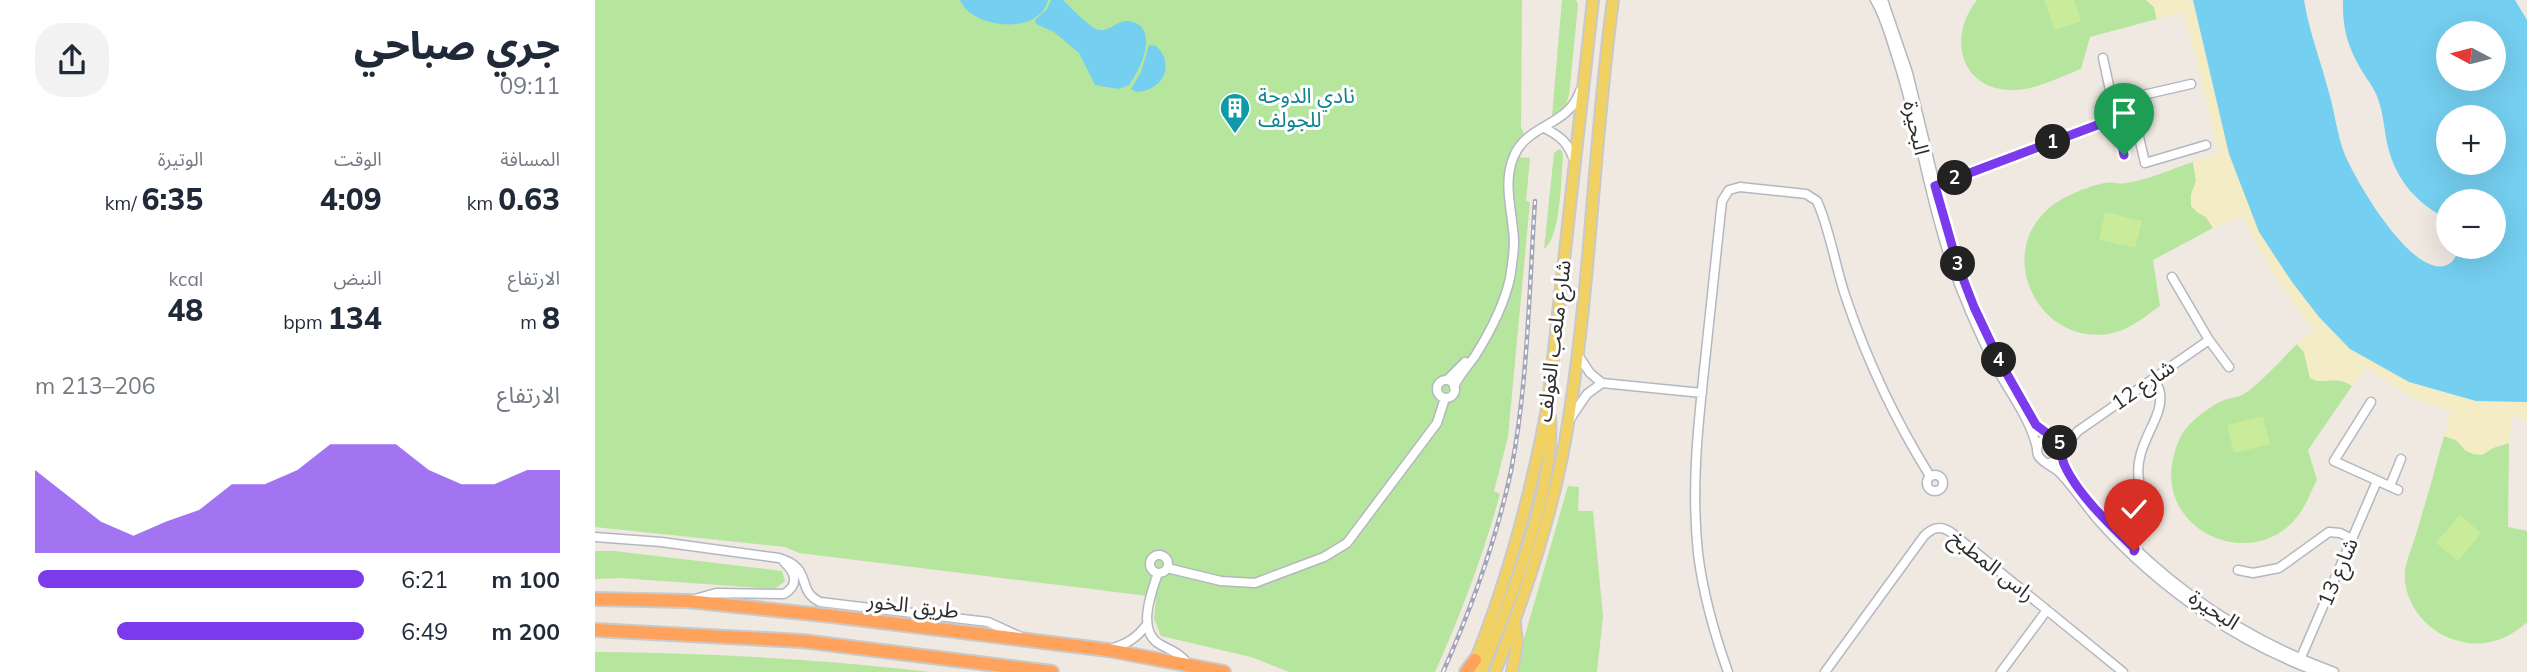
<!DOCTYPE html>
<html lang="ar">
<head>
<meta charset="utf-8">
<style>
  body { margin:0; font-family:Mulish,"Noto Sans Arabic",sans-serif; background:#f2f2f3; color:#1f2937; direction:rtl; height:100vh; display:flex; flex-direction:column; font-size:26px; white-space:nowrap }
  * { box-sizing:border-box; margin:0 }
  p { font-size:23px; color:#747a83 }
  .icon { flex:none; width:38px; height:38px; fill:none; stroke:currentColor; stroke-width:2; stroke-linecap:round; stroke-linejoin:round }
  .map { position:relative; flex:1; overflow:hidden; direction:ltr }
  .panel { display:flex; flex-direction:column; background:#fff; width:595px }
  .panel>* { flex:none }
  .needle { width:46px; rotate:277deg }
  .fabs { position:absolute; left:1841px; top:21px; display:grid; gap:14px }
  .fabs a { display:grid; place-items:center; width:70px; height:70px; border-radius:50%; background:#fff; box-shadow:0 7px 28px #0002; font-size:35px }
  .pin { position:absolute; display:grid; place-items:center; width:60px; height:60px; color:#fff; margin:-72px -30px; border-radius:50% 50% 50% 0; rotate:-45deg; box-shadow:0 0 7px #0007 }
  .pin .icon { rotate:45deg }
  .km { position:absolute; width:35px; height:35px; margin:-18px; border-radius:50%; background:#222; color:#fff; font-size:19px; line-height:35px; text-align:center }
  .round { display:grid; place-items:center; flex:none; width:74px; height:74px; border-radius:28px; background:#f2f2f3 }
  .overview { display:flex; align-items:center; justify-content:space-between; height:119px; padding:0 35px }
  h1 { font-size:38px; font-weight:800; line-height:52px }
  .metrics { display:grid; grid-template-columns:repeat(3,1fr); gap:10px; height:119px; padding:7px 35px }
  .metrics div { display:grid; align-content:center }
  .metrics b { font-size:30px; font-weight:800 }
  .metrics small { font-size:19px; font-weight:400 }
  .metrics p { font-size:19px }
  .chart { height:196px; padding:14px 35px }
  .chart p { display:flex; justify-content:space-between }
  .chart svg { width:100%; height:126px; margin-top:7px; fill:#7c3aed; opacity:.7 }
  ul { padding:0 35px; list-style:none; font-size:23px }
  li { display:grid; grid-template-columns:112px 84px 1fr; align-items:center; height:52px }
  li i { height:18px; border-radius:9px; background:#7c3aed }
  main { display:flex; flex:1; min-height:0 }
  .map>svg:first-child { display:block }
  .green { fill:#b6e59e }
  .sand { fill:#f3ecc5 }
  .pitch { fill:#c9ec9a }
  .water { fill:#75cff0; fill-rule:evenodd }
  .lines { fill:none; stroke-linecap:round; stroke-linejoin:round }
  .minor-casing { stroke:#b4b7c1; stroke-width:11 }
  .major-casing { stroke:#c9c9c9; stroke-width:14 }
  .highway-casing { stroke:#c9c9c9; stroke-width:16 }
  .minor { stroke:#fff; stroke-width:8 }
  .major { stroke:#f2d163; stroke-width:10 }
  .highway { stroke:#ffa35c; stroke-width:12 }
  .rail-casing { stroke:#a3a6b8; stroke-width:4.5 }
  .rail { stroke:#fff; stroke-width:2; stroke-dasharray:5; stroke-linecap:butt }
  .route-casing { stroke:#fff; stroke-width:14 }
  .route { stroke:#7c3aed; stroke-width:9 }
  .labels { text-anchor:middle; stroke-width:6; stroke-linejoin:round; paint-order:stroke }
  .culture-label { font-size:21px; fill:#0d838f; stroke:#fff; text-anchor:start }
  .street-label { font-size:21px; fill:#2e2e2e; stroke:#fff }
</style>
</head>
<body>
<main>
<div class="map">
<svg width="1932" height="672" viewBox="0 0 1932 672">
  <rect width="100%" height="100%" fill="#efe9e1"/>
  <path class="green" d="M 0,0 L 927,0 L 926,128 L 933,140 L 923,157 L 935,158 L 931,201 L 935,202 L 913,437 L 899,491 L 905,494 C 888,556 866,614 840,672 L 694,672 L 656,657 L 566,636 L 559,619 L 561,597 L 204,553 L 190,547 L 0,527 Z
    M 967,0 L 981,0 L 983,5 L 974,95 L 970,107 L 957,116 Z
    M 1382,0 L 1551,0 L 1559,7 L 1562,19 L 1495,37 L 1486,69 C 1465,77 1441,90 1418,90 C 1365,90 1352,37 1382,0 Z
    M 964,149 L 967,151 L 968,156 C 966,178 966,237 949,249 L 959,153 Z
    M 1598,162 L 1601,181 L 1596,195 L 1602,212 L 1611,217 L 1618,228 L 1558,260 L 1565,306 C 1550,316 1536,329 1518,333 C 1447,349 1399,258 1452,210 C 1466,197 1491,187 1510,183 C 1517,181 1524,185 1531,183 C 1553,180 1576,169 1598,162 Z
    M 1702,344 L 1709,352 L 1715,378 C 1729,386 1738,374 1757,386 L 1713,450 L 1722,480 C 1716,491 1712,503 1705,513 C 1661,576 1558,532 1579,455 C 1581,447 1584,438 1589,431 C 1598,419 1614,407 1627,401 C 1633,398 1641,398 1647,395 C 1661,388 1689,357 1702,344 Z
    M 1849,436 L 1861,440 L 1871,451 L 1895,449 L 1914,443 L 1913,527 L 1932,531 L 1932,622 C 1913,640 1889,648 1864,641 C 1833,634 1807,603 1810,570 C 1812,558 1818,546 1821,534 C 1831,502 1840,469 1849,436 Z
    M 973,486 L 984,487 L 983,511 L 998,511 L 1008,616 L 1002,672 L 916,672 L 928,642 Z
    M 0,551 L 19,551 L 187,571 L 190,581 L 180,589 L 25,578 L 0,579 Z
    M 0,652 C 113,653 224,659 336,672 L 0,672 Z"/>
  <path class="sand" d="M 1551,0 L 1598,0 L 1634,154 L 1697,282 L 1724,317 L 1755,349 L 1932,402 L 1932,419 L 1921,418 L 1917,413 L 1914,443 L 1903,445 L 1887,455 L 1878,454 L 1871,451 L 1861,440 L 1849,436 L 1856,411 L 1821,400 L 1771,367 L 1757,386 C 1738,374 1729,386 1715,378 L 1709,352 L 1702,344 L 1720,330 C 1691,293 1666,258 1647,216 L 1618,228 L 1611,217 L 1602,212 L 1596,206 L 1596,195 L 1601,181 L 1598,162 L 1624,153 L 1589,12 L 1562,19 L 1559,7 Z"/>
  <path class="pitch" d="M 1449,0 L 1479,0 L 1486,21 L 1460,30 Z
    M 1510,212 L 1547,221 L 1540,248 L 1504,240 Z
    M 1668,416 L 1675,444 L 1639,453 L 1632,425 Z
    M 1865,515 L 1886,533 L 1863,561 L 1841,543 Z"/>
  <path class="water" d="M 365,0 L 453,0 C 445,36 377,29 365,0 Z
    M 456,0 L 468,0 C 475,7 494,26 501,29 C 514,34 521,20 533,21 C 566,25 546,69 534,85 L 523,89 L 500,85 L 484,53 L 459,32 L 441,24 L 440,20 L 452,9 Z
    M 1598,0 L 1709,0 C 1714,32 1726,61 1734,93 C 1740,113 1742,135 1750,155 C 1761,181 1814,273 1849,266 C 1858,264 1862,256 1863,247 L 1899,247 L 1899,201 L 1853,201 L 1853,219 C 1823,205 1801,180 1793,147 C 1789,131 1789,115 1783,99 C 1780,89 1773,81 1767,71 C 1753,48 1747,28 1748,0 L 1920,0 L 1932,20 L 1932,402 L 1881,401 L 1814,382 L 1755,349 L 1724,317 L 1697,282 L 1664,232 L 1634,154 ZM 1899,33 L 1899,79 L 1853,79 L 1853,33 ZM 1899,117 L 1899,163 L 1853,163 L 1853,117 Z
    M 554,45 L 561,46 C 581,65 568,91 541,92 L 536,89 L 546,72 Z"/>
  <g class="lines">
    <g class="minor-casing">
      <path id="minor" d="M 1280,0 C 1290,17 1295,36 1301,55 C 1324,124 1333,196 1357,265 C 1369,299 1383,331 1399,363 C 1413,391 1435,417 1442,448
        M 1288,0 L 1313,73 L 1350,226 L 1371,287 L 1404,360 L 1425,398 L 1442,425 L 1457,438
        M 1508,58 L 1529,155
        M 1596,84 L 1535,98 L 1550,163 L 1611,145
        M 949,128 C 966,136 973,143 979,160
        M 1337,186 L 1521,118
        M 1577,277 L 1614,340 L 1634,367
        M 983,355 L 995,373 L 1007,383 L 1107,393
        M 852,380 L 870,362
        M842 389a9 9 0 1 1 18 0a9 9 0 1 1-18 0Z
        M 859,387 C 864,375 873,366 880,356 C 895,332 909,306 915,278 C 917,266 919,253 919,241 C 918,213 907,183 919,156 C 932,124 974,126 985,91
        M 1776,402 L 1739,461 L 1803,490
        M 975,419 L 992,394 L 1007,383
        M 1467,450 L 1483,431 L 1614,340
        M 1466,456 C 1476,480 1495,502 1513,521 C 1576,589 1652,640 1739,672
        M 1454,463 L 1463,460 L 1467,452 L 1465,443 L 1457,438 C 1448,438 1439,444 1443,455 C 1446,463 1461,467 1467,475 C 1480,489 1491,506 1504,521 C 1534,555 1571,587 1609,613 C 1644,637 1683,657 1723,672
        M1332 483a8 8 0 1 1 16 0a8 8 0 1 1-16 0Z
        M 1544,480 C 1538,445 1569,419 1565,394 C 1565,388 1561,383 1558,379
        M 1795,486 L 1806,459
        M 0,537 L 66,542 L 184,558 C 219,568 200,590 225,602 L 393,622 L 424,636
        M555 564a9 9 0 1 1 18 0a9 9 0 1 1-18 0Z
        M 572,568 L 626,581 L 660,583 L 729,557 L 752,543 L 842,423 L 850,398
        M 1643,570 L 1658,573 L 1684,568 L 1734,532 L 1745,533 L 1757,539
        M 563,573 C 556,593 541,632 566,645 C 577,651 585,653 593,664
        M 96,600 L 121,593 L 189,594 C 204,585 201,573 189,562
        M 515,649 C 532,644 542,638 552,624
        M 1704,662 L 1782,481
        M 1133,672 C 1119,633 1108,594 1103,553 C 1096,488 1103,425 1110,361 C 1116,307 1121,254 1127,201 L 1134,190 L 1145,187 L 1211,194 L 1222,201 C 1235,230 1240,265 1250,295 C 1271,358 1300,420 1335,476
        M 1230,672 L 1329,536 C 1338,527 1346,525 1357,533 L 1528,672
        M 1406,672 L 1452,610"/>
    </g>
    <g class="major-casing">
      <path id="major" d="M 878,666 C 913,581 936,494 953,404 L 998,0
        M 886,672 C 914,604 960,490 955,417
        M 900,672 C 932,590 961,505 974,417 C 996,279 999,139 1018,0
        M 917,672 L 922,643 L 920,623"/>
    </g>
    <g class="highway-casing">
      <path id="highway" d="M 0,599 L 93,601 L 237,616 L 513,650 L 629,672
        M 0,630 L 207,641 L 457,672
        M 871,672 L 880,660"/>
    </g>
    <use href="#minor" class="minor"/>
    <use href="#major" class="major"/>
    <use href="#highway" class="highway"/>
    <g class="rail-casing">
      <path id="rail" d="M 848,672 C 877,607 901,541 916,471 C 933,383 934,291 940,201"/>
    </g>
    <use href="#rail" class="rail"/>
  </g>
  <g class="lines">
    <g class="route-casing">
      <path id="route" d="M 1529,155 L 1521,118 L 1340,186 L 1362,263 L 1379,307 L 1404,360 L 1441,425 L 1465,443 C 1468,451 1466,457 1469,464 C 1482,494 1517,527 1540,549 L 1539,551"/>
    </g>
    <use href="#route" class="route"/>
  </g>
  <defs>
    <g id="building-pin" transform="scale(1.575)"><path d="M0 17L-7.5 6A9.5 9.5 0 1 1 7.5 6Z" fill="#0f9aa8" stroke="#fff"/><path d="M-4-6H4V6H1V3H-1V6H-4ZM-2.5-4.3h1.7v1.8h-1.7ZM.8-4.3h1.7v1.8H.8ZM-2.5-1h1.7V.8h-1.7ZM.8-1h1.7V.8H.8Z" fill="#fff"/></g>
  </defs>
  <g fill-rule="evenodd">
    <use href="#building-pin" x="640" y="108"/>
  </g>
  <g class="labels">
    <g class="culture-label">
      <text x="663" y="103">نادي الدوحة<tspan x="663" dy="24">للجولف</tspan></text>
    </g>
    <g class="street-label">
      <text transform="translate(1321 128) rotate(77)" y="7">البحيرة</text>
      <text transform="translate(959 341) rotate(-83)" y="7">شارع ملعب الغولف</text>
      <text transform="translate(1548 385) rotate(-35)" y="7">شارع 12</text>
      <text transform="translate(1397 566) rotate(38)" y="7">راس المطبخ</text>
      <text transform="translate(1743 572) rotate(-67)" y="7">شارع 13</text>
      <text transform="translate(318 606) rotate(7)" y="7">طريق الخور</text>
      <text transform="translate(1619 610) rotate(33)" y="7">البحيرة</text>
    </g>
  </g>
</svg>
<div class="fabs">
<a><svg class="needle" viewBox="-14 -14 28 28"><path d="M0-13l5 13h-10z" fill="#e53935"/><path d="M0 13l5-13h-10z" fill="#747a83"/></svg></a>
<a>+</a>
<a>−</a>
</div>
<div class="pin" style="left:1529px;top:155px;background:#1e9e55"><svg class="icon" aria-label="arrive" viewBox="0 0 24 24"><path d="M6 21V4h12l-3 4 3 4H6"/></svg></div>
<div class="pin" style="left:1539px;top:551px;background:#d93025"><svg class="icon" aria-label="check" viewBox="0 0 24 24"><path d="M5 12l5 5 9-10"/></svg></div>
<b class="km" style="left:1458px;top:142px">1</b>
<b class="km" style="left:1360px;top:178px">2</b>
<b class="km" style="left:1363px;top:264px">3</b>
<b class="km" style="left:1404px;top:360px">4</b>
<b class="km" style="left:1465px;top:443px">5</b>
</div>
<section class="panel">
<div class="overview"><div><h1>جري صباحي</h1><p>09:11</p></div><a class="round"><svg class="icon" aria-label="share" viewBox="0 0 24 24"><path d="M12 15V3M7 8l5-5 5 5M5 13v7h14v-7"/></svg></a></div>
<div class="metrics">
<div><p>المسافة</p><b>0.63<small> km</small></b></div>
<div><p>الوقت</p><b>4:09</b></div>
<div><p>الوتيرة</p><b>6:35<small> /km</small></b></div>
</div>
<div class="metrics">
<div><p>الارتفاع</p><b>8<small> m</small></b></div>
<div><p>النبض</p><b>134<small> bpm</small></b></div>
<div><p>kcal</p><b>48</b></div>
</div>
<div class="chart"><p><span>الارتفاع</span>206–213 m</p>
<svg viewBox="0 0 160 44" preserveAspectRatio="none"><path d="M0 44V15L10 24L20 33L30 38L40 33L50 29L60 20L70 20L80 15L90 6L100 6L110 6L120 15L130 20L140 20L150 15L160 15V44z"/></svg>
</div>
<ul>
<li><b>100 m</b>6:21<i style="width:99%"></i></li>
<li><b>200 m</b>6:49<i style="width:75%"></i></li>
</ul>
</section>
</main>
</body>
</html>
